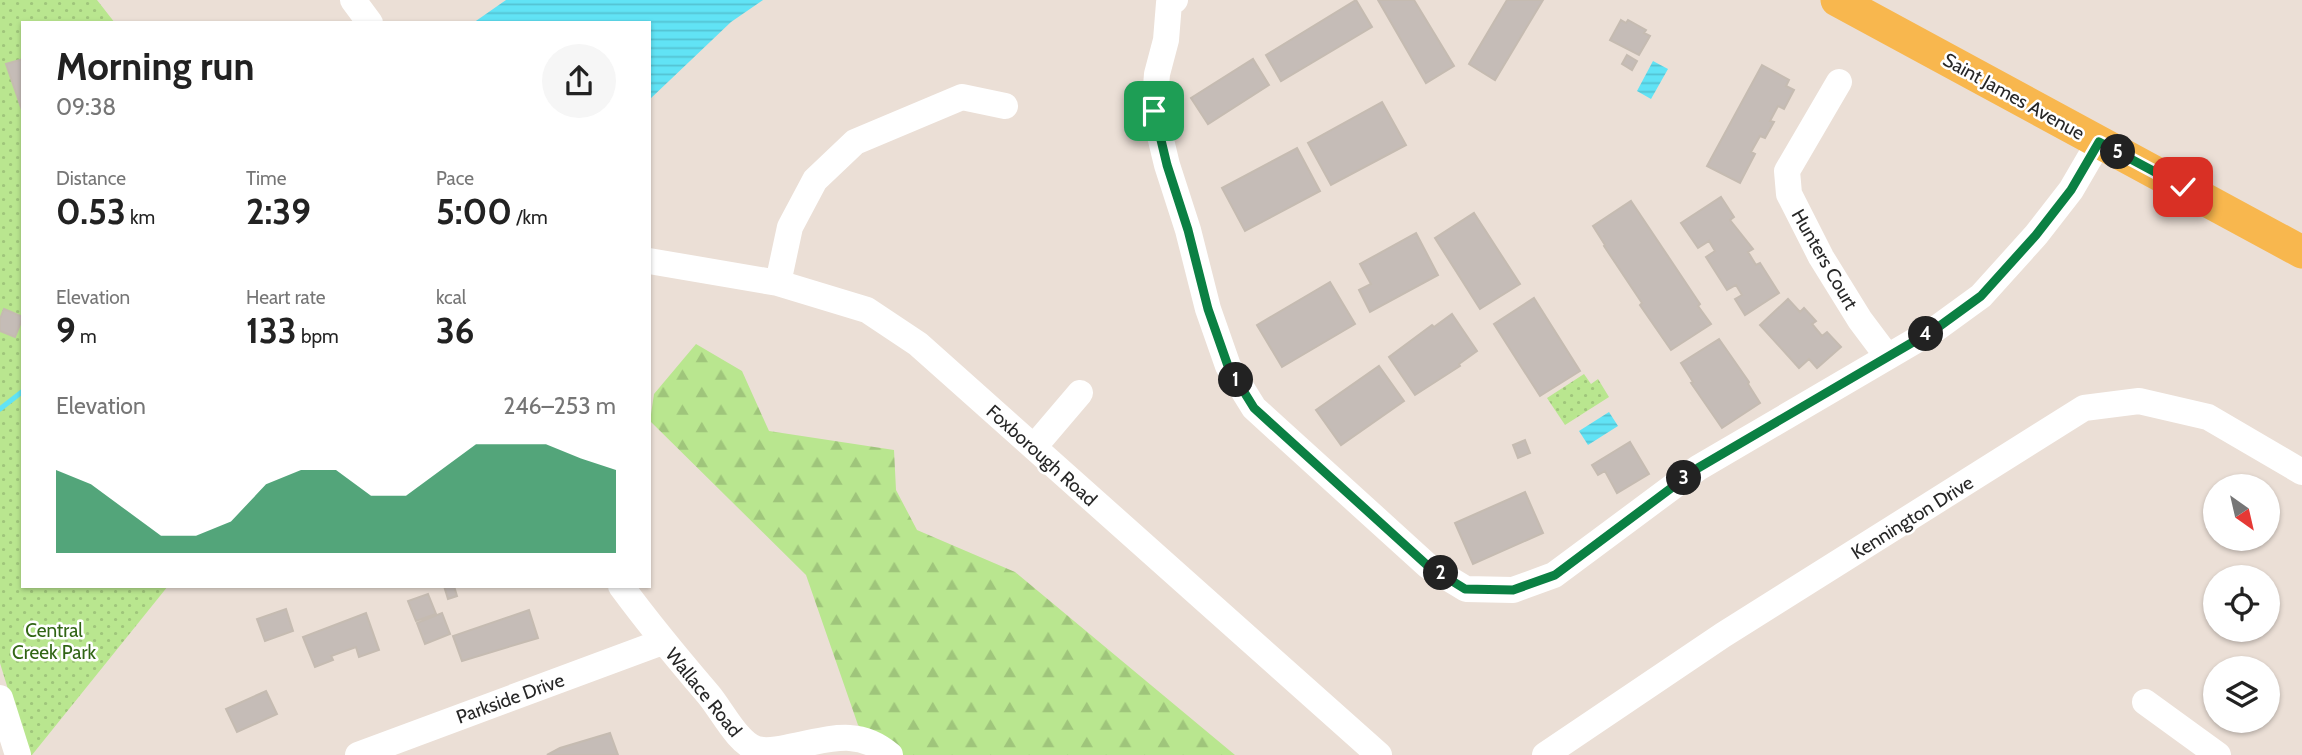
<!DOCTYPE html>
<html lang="en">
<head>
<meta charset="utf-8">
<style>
  body { margin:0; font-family:Cabin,sans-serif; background:#f6f6f6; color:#222; height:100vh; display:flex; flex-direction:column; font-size:26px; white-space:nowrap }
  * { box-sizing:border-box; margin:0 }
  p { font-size:23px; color:#767676 }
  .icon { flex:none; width:38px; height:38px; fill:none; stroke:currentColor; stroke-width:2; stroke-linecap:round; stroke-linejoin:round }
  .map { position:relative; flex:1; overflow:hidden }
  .sheet { position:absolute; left:21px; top:21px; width:630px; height:567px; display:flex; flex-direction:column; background:#fff; border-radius:0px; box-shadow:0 2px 5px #0004 }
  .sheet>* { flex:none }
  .needle { width:46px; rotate:146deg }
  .tools { position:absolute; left:2203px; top:474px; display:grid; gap:14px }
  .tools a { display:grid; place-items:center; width:77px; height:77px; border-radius:50%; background:#fff; box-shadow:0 2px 5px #0004; font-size:35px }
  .pin { position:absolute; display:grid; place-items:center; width:60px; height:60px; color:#fff; margin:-30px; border-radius:14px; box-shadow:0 4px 10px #0006 }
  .km { position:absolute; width:35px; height:35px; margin:-18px; border-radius:50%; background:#222; color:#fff; font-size:19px; line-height:35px; text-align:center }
  .round { display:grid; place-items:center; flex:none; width:74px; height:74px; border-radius:37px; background:#f6f6f6 }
  .overview { display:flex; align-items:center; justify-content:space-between; height:119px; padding:0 35px }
  h1 { font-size:38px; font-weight:800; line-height:52px }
  .metrics { display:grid; grid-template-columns:repeat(3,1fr); gap:10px; height:119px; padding:7px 35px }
  .metrics div { display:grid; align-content:center }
  .metrics b { font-size:35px; font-weight:800 }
  .metrics small { font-size:19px; font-weight:400 }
  .metrics p { font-size:19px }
  .chart { height:196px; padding:14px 35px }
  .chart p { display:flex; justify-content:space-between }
  .chart svg { width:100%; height:126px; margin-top:7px; fill:#0b8043; opacity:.7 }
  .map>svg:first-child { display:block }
  .forest { fill:url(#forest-firs) }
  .park { fill:url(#park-dots) }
  .water { fill:url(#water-rules) }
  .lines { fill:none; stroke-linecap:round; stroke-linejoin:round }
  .stream { stroke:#61e3f5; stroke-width:5 }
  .building { fill:#c5bcb7; stroke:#c5bbb1; stroke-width:2 }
  .minor { stroke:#fff; stroke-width:26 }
  .major { stroke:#f8b74e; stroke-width:33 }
  .route-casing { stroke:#fff; stroke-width:14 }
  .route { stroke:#0b8043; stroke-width:9 }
  .labels { text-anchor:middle; stroke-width:5; stroke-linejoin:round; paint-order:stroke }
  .street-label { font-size:19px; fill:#272727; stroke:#fff }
  .park-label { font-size:19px; fill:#316515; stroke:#fff }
</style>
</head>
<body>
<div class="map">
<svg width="2302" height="755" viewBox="0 0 2302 755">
  <defs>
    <pattern id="forest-firs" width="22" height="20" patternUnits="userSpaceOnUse" patternTransform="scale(1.75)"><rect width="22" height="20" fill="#b9e68f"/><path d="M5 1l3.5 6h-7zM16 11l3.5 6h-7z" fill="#9fc57b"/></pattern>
    <pattern id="park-dots" width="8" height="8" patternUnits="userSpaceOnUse" patternTransform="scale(1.75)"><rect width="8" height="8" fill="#b9e68f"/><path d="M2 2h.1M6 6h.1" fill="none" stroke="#9fc57b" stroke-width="1.8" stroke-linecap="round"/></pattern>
    <pattern id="water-rules" width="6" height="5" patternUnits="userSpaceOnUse" patternTransform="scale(1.75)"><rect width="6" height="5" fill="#61e3f5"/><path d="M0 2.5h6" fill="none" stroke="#54c3d2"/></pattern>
  </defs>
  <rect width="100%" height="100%" fill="#ebdfd6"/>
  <path class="forest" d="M 696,344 L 742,371 L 769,431 L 894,450 L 896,490 L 917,530 L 1015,572 L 1235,755 L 895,755 L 858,725 L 806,575 L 650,421 L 654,394 Z"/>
  <path class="park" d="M 0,0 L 97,0 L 115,23 L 23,23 L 23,586 L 168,586 L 32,755 L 28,755 L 0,663 Z
    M 1584,374 L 1591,384 L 1598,379 L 1609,397 L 1565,425 L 1547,398 Z"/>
  <path class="water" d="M 506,0 L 763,0 L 731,22 L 649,100 L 649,23 L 473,23 Z
    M 1653,61 L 1668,69 L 1651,99 L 1637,91 Z
    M 1609,412 L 1618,426 L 1588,445 L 1579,431 Z"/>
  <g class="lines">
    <path class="stream" d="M 0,409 L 23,391"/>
  </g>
  <path class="building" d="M 1356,0 L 1372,27 L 1281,81 L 1266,55 Z
    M 1378,0 L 1414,0 L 1454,66 L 1426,83 Z
    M 1507,0 L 1543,0 L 1495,80 L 1469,64 Z
    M 1621,20 L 1626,23 L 1628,20 L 1646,30 L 1644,33 L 1650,36 L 1639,55 L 1610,40 Z
    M 1627,55 L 1637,61 L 1632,70 L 1622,64 Z
    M 23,59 L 23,113 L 6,64 Z
    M 1253,59 L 1269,85 L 1208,124 L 1191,98 Z
    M 1762,65 L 1789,80 L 1786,86 L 1794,90 L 1784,109 L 1778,106 L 1770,121 L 1774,122 L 1765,138 L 1760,136 L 1751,152 L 1755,154 L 1740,183 L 1707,166 Z
    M 1382,102 L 1406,145 L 1331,185 L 1308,143 Z
    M 1297,148 L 1320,191 L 1245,231 L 1222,188 Z
    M 1721,197 L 1734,217 L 1730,220 L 1753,249 L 1748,252 L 1756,265 L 1760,263 L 1779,293 L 1745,315 L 1735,299 L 1742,295 L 1736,285 L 1727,290 L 1706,257 L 1715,251 L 1709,241 L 1698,248 L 1681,223 Z
    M 1631,201 L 1700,304 L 1698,306 L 1711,324 L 1671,350 L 1640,305 L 1642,303 L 1604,246 L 1605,245 L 1593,226 Z
    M 1474,213 L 1520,284 L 1480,309 L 1435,238 Z
    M 1416,233 L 1438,275 L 1370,312 L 1359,290 L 1371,284 L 1360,264 Z
    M 1330,282 L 1355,324 L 1282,367 L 1257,325 Z
    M 1534,298 L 1580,371 L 1540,396 L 1494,324 Z
    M 1788,299 L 1800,312 L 1804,308 L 1816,321 L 1812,324 L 1822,336 L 1827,332 L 1841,347 L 1817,368 L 1809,359 L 1799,368 L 1760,325 Z
    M 4,309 L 23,317 L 15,337 L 0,331 L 0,319 Z
    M 1452,314 L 1477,351 L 1459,364 L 1460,366 L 1415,395 L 1389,357 L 1432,325 L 1434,327 Z
    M 1719,339 L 1749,382 L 1748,384 L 1760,403 L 1722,428 L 1691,383 L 1693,382 L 1681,363 Z
    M 1379,366 L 1404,401 L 1341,445 L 1316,410 Z
    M 1525,440 L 1530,453 L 1518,458 L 1513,445 Z
    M 1630,442 L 1649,474 L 1617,493 L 1605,471 L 1598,475 L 1592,465 Z
    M 1525,492 L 1543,533 L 1473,564 L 1455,523 Z
    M 444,586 L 454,586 L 457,596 L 448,599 Z
    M 428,594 L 436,614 L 416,621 L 408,601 Z
    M 286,609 L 293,631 L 265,641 L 257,619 Z
    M 529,610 L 538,638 L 462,661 L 453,636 Z
    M 366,613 L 379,650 L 359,657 L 356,647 L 331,656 L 333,660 L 315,667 L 303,637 Z
    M 442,613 L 450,634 L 425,644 L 417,623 Z
    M 266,691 L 277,714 L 237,732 L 226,709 Z
    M 610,733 L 618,755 L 547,755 L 560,748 Z"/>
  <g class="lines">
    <path class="minor" d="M 353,0 L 370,23
      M 1175,0 L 1169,3 L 1166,40 L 1157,74 L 1154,111 L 1167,165 L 1188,230 L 1208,309 L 1228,366 L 1254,408 L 1428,566 L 1466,589 L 1513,590 L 1554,575 L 1698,468 L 1937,328 L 1981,296 L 2036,235 L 2071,190 L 2099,142
      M 1839,82 L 1787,171 L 1789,194 L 1821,257 L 1860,320 L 1887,356
      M 649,261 L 778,283 L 867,310 L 918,344 L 1379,755
      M 778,283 L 790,227 L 815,180 L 855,142 L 962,97 L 1005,106
      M 1034,447 L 1080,393
      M 621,586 C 649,624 678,659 708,694 C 721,709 738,744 757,749 C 767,752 780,749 789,747 C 828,740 857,727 890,755
      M 0,698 L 18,755
      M 2145,702 L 2218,755
      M 358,755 L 662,642
      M 1545,755 L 1723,635 L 2084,408 L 2139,401 L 2208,417 L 2302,472"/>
    <path class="major" d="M 1837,0 L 2302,252"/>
  </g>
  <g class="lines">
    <g class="route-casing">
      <path id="route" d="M 1154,111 L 1167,165 L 1188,230 L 1208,309 L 1228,366 L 1254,408 L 1428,566 L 1465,589 L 1513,590 L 1555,575 L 1698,468 L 1937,328 L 1981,296 L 2036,235 L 2071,190 L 2099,142 L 2183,187"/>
    </g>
    <use href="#route" class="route"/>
  </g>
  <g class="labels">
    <g class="street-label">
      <text transform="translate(2014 96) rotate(29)" y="7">Saint James Avenue</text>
      <text transform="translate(1825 259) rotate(60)" y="7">Hunters Court</text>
      <text transform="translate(1042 455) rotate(42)" y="7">Foxborough Road</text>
      <text transform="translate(1912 517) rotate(-32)" y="7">Kennington Drive</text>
      <text transform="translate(704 692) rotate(51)" y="7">Wallace Road</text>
      <text transform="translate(510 698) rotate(-20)" y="7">Parkside Drive</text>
    </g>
    <g class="park-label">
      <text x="54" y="637">Central<tspan x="54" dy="22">Creek Park</tspan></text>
    </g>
  </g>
</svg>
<div class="tools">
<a><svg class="needle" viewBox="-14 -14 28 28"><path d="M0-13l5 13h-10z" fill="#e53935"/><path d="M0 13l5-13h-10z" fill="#767676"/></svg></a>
<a><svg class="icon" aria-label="locate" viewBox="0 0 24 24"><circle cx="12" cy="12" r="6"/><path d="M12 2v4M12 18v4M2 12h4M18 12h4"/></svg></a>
<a><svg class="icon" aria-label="layers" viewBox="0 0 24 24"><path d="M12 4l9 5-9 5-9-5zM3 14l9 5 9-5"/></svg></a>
</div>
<div class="pin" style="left:1154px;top:111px;background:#1e9e55"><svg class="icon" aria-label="arrive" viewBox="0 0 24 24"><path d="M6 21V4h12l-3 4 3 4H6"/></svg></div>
<div class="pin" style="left:2183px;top:187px;background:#d93025"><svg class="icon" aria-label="check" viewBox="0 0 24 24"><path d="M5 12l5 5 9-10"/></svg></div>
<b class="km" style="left:1236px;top:380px">1</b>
<b class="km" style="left:1441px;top:573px">2</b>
<b class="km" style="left:1684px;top:478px">3</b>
<b class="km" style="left:1926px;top:334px">4</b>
<b class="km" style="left:2118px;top:152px">5</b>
<section class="sheet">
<div class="overview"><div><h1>Morning run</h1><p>09:38</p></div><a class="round"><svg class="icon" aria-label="share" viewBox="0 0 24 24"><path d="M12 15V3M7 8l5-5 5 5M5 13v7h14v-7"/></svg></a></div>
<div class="metrics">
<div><p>Distance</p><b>0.53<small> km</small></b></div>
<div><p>Time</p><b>2:39</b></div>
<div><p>Pace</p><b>5:00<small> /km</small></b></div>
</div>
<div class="metrics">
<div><p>Elevation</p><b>9<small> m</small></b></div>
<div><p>Heart rate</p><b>133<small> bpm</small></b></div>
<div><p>kcal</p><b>36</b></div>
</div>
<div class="chart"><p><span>Elevation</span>246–253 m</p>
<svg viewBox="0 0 160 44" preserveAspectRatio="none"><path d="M0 44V15L10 20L20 29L30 38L40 38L50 33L60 20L70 15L80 15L90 24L100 24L110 15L120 6L130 6L140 6L150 11L160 15V44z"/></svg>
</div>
</section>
</div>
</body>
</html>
